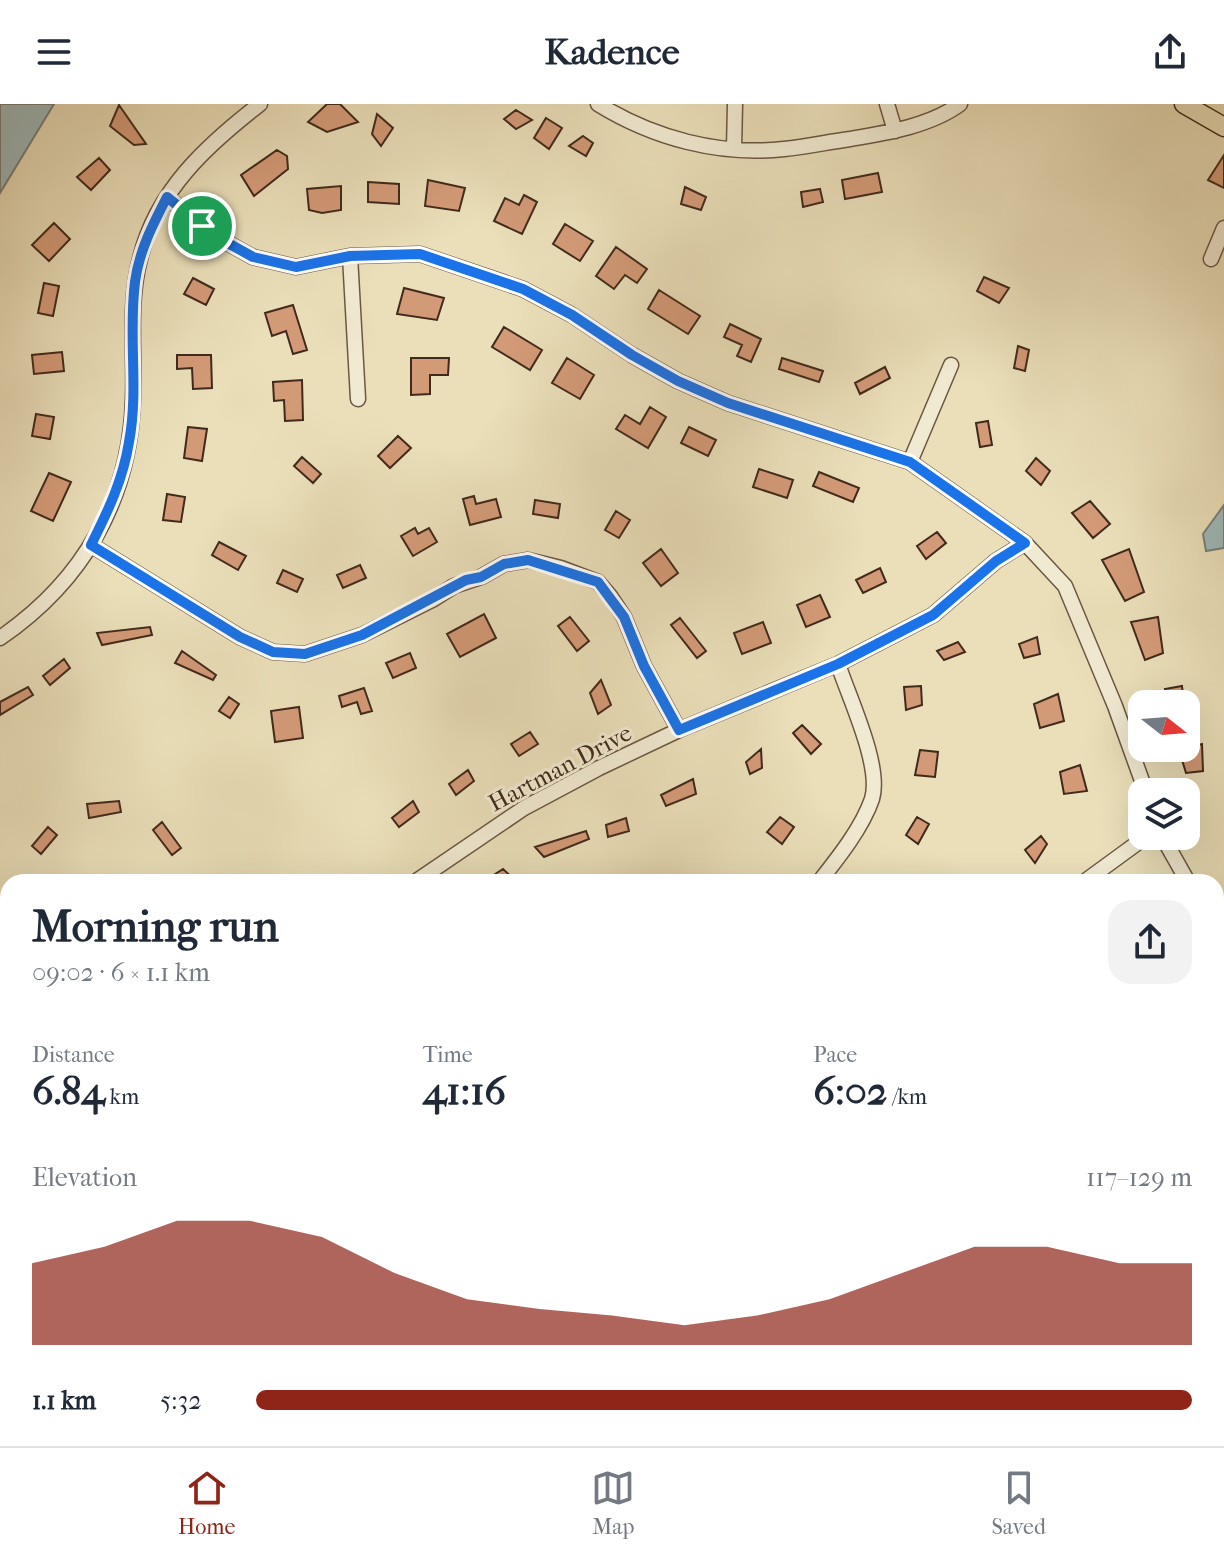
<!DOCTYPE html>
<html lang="en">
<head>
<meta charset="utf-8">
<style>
  body { margin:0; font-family:"IM FELL French Canon",serif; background:#f2f2f3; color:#1f2937; height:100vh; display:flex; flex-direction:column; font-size:30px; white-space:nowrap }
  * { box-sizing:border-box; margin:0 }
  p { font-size:26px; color:#747a83 }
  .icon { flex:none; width:44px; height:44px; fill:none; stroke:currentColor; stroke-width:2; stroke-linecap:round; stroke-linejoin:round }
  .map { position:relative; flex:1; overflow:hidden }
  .panel { position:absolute; left:0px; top:770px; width:1224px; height:572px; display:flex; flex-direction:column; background:#fff; border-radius:24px 24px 0 0; box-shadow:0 8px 32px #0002 }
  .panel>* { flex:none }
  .needle { width:52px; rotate:107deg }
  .fabs { position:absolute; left:1128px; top:586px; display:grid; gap:16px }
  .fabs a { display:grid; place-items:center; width:72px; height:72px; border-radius:16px; background:#fff; box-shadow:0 8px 32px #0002; font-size:40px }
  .pin { position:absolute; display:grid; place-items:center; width:68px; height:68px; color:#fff; margin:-34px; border:4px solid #fff; border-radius:50%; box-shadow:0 2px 8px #0007 }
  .round { display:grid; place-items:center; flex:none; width:84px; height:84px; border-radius:24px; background:#f2f2f3 }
  .head { display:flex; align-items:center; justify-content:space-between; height:136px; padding:0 32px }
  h1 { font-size:44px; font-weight:700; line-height:60px }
  .metrics { display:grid; grid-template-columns:repeat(3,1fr); gap:12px; height:136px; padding:8px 32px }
  .metrics div { display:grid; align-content:center }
  .metrics b { font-size:40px; font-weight:700 }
  .metrics small { font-size:22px; font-weight:400 }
  .metrics p { font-size:22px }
  .chart { height:224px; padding:16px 32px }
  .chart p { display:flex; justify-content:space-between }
  .chart svg { width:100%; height:144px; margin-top:8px; fill:#8f2418; opacity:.7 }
  ul { padding:0 32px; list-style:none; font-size:26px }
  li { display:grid; grid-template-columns:128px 96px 1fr; align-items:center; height:60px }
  li i { height:20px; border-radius:10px; background:#8f2418 }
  header { display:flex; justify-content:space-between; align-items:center; height:104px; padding:0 32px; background:#fff; font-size:36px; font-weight:700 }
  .tab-bar { display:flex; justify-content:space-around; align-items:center; height:112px; border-top:2px solid #e0e1e3; background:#fff; font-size:22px; color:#747a83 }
  .tab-bar a { display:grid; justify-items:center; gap:4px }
  .tab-bar .active { color:#8f2418 }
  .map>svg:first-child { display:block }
  .green { fill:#bfbf8a; stroke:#807452; stroke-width:2 }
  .water { fill:#9eb9bb; stroke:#79807b; stroke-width:2 }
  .building { fill:#d39a77; stroke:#412a1b; stroke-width:2 }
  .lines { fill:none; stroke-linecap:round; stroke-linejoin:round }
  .minor-casing { stroke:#6b5742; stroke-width:17 }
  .major-casing { stroke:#412a1b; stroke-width:21 }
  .minor { stroke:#f1ead2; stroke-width:14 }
  .major { stroke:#eadfb9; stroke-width:18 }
  .route-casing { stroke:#fff; stroke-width:16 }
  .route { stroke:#1a73e8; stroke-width:10 }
  .labels { text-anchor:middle; stroke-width:6; stroke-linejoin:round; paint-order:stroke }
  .street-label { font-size:24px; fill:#412a1b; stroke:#f1ead2 }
</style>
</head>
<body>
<header><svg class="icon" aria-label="menu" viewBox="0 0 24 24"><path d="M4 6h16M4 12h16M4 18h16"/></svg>Kadence<svg class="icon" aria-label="share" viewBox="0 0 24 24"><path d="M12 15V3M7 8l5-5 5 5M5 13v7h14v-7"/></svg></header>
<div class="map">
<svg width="1224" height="1342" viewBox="0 0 1224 1342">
  <rect width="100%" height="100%" fill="#eadfb9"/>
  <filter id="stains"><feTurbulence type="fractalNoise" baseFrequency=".0025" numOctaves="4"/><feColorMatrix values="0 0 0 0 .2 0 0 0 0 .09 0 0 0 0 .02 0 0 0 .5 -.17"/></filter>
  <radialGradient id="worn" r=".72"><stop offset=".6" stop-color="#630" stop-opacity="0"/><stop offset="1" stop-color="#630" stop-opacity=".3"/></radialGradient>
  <path class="green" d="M 1224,1150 L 1224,1276 L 1216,1269 L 1216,1160 Z"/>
  <path class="water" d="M 0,0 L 54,0 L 0,89 Z
    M 1224,401 L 1224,444 L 1206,447 L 1203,430 Z"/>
  <path class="building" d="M 327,0 L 340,0 L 358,18 L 327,28 L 308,18 Z
    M 119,1 L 146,40 L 134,41 L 110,22 Z
    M 516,6 L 532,16 L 516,25 L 504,15 Z
    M 377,10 L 393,24 L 381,42 L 372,30 Z
    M 546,14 L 562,24 L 549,45 L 534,34 Z
    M 583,32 L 593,39 L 586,52 L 569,42 Z
    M 277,46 L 287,52 L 288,65 L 254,92 L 241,71 Z
    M 1224,51 L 1224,84 L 1208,76 Z
    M 99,54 L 110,66 L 91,86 L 77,73 Z
    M 878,69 L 882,88 L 845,95 L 842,76 Z
    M 428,76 L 465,84 L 459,107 L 425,102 Z
    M 368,78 L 399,80 L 399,100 L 368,98 Z
    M 341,82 L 341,106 L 322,109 L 309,106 L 307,85 Z
    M 685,83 L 706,93 L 701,106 L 681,100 Z
    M 820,85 L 823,98 L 803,103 L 801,88 Z
    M 524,91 L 537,98 L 522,130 L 494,117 L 505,94 L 519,101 Z
    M 54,119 L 70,135 L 49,157 L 32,141 Z
    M 565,120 L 593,137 L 580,157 L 553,140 Z
    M 616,143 L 647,165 L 637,179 L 625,171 L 614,185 L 596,172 Z
    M 984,173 L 1009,184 L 999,199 L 977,187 Z
    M 193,174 L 214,185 L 206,201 L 184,190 Z
    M 44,179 L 59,182 L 53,212 L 38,209 Z
    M 404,184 L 444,194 L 437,216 L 397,210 Z
    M 659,186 L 700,212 L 688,230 L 648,205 Z
    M 293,201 L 307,246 L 293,250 L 286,227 L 272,232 L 265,209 Z
    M 730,220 L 761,235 L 751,258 L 737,252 L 742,241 L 724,233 Z
    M 504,223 L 542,246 L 530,266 L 492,243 Z
    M 1018,242 L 1029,246 L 1025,267 L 1014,264 Z
    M 62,248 L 64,267 L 34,270 L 32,251 Z
    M 177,251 L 211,251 L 212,284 L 193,285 L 192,264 L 177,265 Z
    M 411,254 L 449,254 L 448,271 L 430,271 L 430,290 L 411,291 Z
    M 567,254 L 594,271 L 580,295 L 552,279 Z
    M 782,254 L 823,267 L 819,278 L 779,265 Z
    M 885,263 L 890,274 L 860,290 L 855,279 Z
    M 302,276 L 303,316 L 285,317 L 284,296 L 274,297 L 273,278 Z
    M 650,303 L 666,313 L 648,344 L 616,325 L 625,311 L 640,320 Z
    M 36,310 L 54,313 L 50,335 L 32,332 Z
    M 988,317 L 992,341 L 980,343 L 976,319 Z
    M 188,323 L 207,325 L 202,357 L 184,354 Z
    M 689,323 L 716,336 L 708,352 L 681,339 Z
    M 398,332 L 411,344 L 390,364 L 378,352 Z
    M 302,353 L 321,370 L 313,379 L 294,362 Z
    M 1036,354 L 1050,367 L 1041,381 L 1026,367 Z
    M 759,365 L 793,376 L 787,394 L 753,383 Z
    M 819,368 L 859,384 L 853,398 L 813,382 Z
    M 49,369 L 71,378 L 53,417 L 31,407 Z
    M 167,390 L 185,393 L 181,418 L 163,416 Z
    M 474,392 L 476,400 L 496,395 L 501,413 L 470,421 L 463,395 Z
    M 535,396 L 560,400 L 558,414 L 533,410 Z
    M 1090,397 L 1110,420 L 1093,434 L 1072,409 Z
    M 616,407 L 630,416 L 619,434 L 605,426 Z
    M 415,424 L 418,430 L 429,424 L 437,438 L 413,452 L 401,432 Z
    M 937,428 L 946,439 L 926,455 L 917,442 Z
    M 219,438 L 246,452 L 238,466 L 212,451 Z
    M 661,445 L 678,469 L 661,482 L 643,459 Z
    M 1129,445 L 1144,488 L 1125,497 L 1102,456 Z
    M 360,461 L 366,474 L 343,484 L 337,471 Z
    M 880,464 L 886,478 L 863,489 L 856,476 Z
    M 283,466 L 303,475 L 297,488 L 277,479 Z
    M 820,491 L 830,513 L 806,523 L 797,501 Z
    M 484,510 L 496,534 L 460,553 L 447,530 Z
    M 570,513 L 589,537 L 577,547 L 558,522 Z
    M 1158,513 L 1163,549 L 1145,556 L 1131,518 Z
    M 680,514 L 706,547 L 697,554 L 671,521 Z
    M 763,518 L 771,539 L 742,550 L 734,529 Z
    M 150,523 L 152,531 L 102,541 L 97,529 Z
    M 1037,533 L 1040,550 L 1024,554 L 1019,540 Z
    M 958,538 L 965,548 L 944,556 L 937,547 Z
    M 182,547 L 216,571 L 213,576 L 175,559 Z
    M 410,549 L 416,564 L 393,574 L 386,559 Z
    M 64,555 L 70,564 L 50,581 L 43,572 Z
    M 601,576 L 611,601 L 598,610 L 590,589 Z
    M 921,582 L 922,601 L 906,606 L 904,583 Z
    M 1182,582 L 1184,600 L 1168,600 L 1165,585 Z
    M 28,583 L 33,591 L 0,611 L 0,598 Z
    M 364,584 L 372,607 L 361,610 L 357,598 L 342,603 L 339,592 Z
    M 1058,590 L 1064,617 L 1040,624 L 1034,600 Z
    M 229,593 L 239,600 L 230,614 L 219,607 Z
    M 299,603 L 303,634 L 275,638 L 271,607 Z
    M 802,621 L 821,640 L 811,650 L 793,629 Z
    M 530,628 L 538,640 L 519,652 L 511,640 Z
    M 1202,640 L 1203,667 L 1186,669 L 1179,646 Z
    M 761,645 L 762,664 L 750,670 L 746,658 Z
    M 920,646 L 938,648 L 935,673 L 915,671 Z
    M 1080,661 L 1087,687 L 1064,690 L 1060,668 Z
    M 468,666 L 474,677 L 456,691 L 449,680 Z
    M 693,675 L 696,690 L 666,702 L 661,691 Z
    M 119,697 L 121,708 L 89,714 L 87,700 Z
    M 413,697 L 419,708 L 399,723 L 392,714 Z
    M 780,713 L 794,723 L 782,740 L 767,728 Z
    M 917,713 L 929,720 L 918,740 L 906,731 Z
    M 626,714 L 629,727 L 608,733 L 606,721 Z
    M 162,718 L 181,744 L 172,751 L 153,726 Z
    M 48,723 L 57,731 L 41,750 L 32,742 Z
    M 586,727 L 589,735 L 544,753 L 535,743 Z
    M 1041,732 L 1047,740 L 1035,759 L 1025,746 Z
    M 503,765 L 517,778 L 483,778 Z"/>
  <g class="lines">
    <g class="minor-casing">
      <path id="minor" d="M 598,0 C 653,34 719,52 784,45 C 806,43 828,38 850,35 C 886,29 930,22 960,0
        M 887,0 L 895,27
        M 734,45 L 735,0
        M 167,93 L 215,132 L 253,153 L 296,163 L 350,152 L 420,150 L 523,185 L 572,211 L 632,251 L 678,277 L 728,299 L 910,358 L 1025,439 L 1065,482 L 1115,602 L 1146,688
        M 350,152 L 358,295
        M 1211,155 L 1224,124
        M 910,358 L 951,261
        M 91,441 L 240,533 L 273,548 L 305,550 L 362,531 L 432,496 L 454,482 L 481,473 L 504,460 L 528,456 L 561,464 L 598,478 L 610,492 L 624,513 L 644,562 L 679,626
        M 0,534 C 83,477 130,396 133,295 C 135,249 128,200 140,155 C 156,87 207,41 260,0
        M 1162,732 L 1188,778
        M 415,778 L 524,704 L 599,664 L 679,626 L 838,560 L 933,511 L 996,457 L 1025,439
        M 819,778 C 838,754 862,724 872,695 C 882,662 849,594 838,560
        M 1084,778 L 1147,732
        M 1216,824 L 1224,832
        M 1216,969 L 1224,958
        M 0,1112 L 8,1104
        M 0,1152 L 8,1162
        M 1144,1334 L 1155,1342
        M 163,1342 L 166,1334
        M 941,1342 L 947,1334"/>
    </g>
    <g class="major-casing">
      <path id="major" d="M 1184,0 L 1224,23"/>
    </g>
    <use href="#minor" class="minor"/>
    <use href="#major" class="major"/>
  </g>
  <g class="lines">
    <g class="route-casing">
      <path id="route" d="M 167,93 L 215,132 L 253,153 L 296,163 L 350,152 L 420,150 L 523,185 L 572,211 L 632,251 L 678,277 L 728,299 L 910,358 L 1025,439 L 996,457 L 933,511 L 838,560 L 679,626 L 644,562 L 624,513 L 598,478 L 528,456 L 504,460 L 481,473 L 466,476 L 362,531 L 305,550 L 273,548 L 240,533 L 91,441 C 108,407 123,376 129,338 C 139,285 128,231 135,178 C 139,147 153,120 167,93 Z"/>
    </g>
    <use href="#route" class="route"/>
  </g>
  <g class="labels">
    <g class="street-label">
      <text transform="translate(560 664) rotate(-28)" y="8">Hartman Drive</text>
    </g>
  </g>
  <rect width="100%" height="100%" filter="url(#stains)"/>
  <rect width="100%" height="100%" fill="url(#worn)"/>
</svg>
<div class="fabs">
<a><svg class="needle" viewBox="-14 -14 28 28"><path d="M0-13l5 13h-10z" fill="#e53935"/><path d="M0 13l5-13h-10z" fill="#747a83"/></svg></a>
<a><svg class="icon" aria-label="layers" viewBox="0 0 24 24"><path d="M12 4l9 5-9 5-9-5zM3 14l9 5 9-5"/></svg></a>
</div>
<div class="pin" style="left:202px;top:122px;background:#1e9e55"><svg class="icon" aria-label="arrive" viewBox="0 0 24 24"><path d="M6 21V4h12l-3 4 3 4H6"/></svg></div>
<section class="panel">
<div class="head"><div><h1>Morning run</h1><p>09:02 · 6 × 1.1 km</p></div><a class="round"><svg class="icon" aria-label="share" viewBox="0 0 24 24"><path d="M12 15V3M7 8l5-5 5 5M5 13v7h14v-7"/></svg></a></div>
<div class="metrics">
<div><p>Distance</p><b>6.84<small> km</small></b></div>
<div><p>Time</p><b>41:16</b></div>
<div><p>Pace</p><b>6:02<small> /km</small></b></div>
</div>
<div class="chart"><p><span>Elevation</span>117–129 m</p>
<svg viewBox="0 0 160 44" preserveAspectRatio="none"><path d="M0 44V19L10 14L20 6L30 6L40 11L50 22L60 30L70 33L80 35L90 38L100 35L110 30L120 22L130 14L140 14L150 19L160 19V44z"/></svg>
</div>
<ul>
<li><b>1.1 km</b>5:32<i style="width:100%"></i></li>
</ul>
</section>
</div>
<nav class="tab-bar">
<a class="active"><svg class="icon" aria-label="home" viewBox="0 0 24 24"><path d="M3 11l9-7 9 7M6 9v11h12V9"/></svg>Home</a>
<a><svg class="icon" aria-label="map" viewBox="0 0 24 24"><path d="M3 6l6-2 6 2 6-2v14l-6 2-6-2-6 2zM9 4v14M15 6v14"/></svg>Map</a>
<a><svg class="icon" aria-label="saved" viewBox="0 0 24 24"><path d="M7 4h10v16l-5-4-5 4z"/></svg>Saved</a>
</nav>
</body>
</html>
